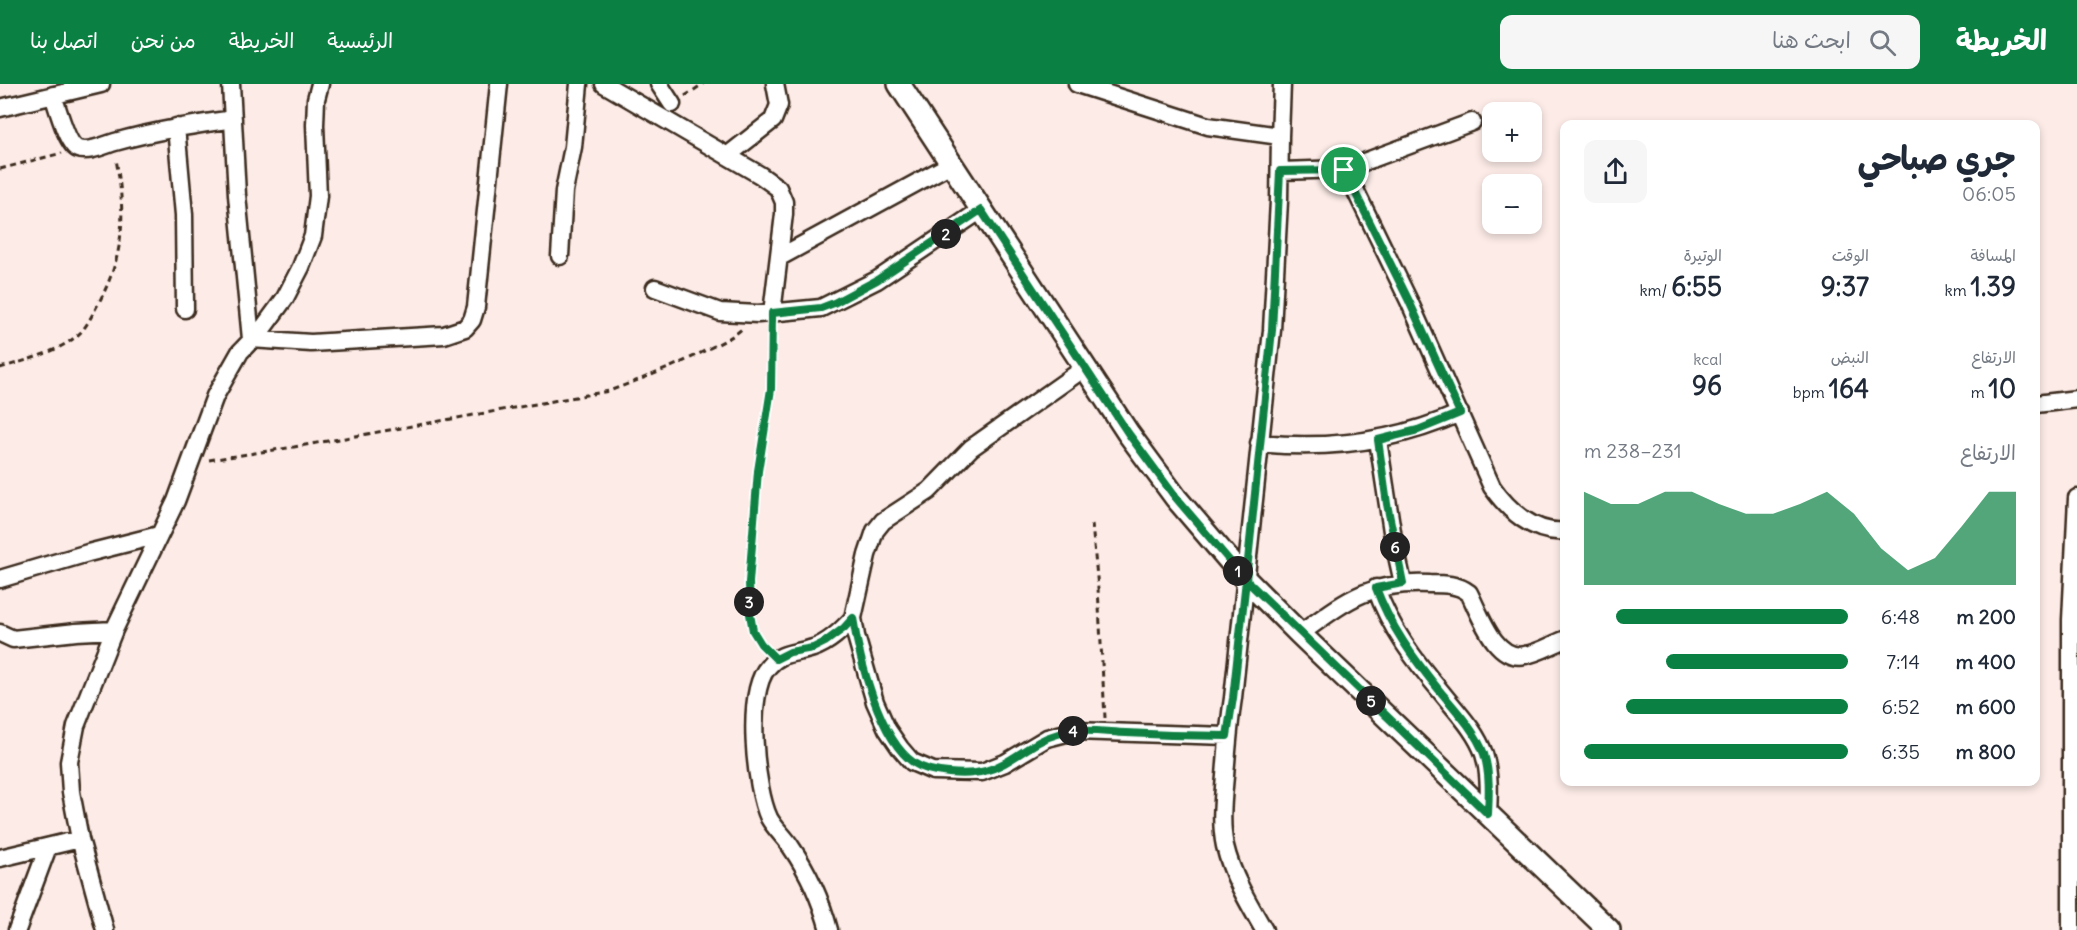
<!DOCTYPE html>
<html lang="ar">
<head>
<meta charset="utf-8">
<style>
  body { margin:0; font-family:Delius,"Playpen Sans Arabic",sans-serif; background:#f6f6f7; color:#1f2937; direction:rtl; height:100vh; display:flex; flex-direction:column; font-size:22px; white-space:nowrap }
  * { box-sizing:border-box; margin:0 }
  p { font-size:20px; color:#747a83 }
  .icon { flex:none; width:33px; height:33px; fill:none; stroke:currentColor; stroke-width:2; stroke-linecap:round; stroke-linejoin:round }
  .map { position:relative; flex:1; overflow:hidden; direction:ltr }
  .details { position:absolute; left:1560px; top:36px; width:480px; height:666px; display:flex; flex-direction:column; background:#fff; border-radius:12px; box-shadow:0 3px 9px #0003; direction:rtl }
  .details>* { flex:none }
  .controls { position:absolute; left:1482px; top:18px; display:grid; gap:12px }
  .controls a { display:grid; place-items:center; width:60px; height:60px; border-radius:12px; background:#fff; box-shadow:0 3px 9px #0003; font-size:30px }
  .pin { position:absolute; display:grid; place-items:center; width:51px; height:51px; color:#fff; margin:-26px; border:3px solid #fff; border-radius:50%; box-shadow:0 2px 6px #0007 }
  .km { position:absolute; width:30px; height:30px; margin:-15px; border-radius:50%; background:#222; color:#fff; font-size:16px; line-height:30px; text-align:center }
  .round { display:grid; place-items:center; flex:none; width:63px; height:63px; border-radius:12px; background:#f6f6f7 }
  .summary { display:flex; align-items:center; justify-content:space-between; height:102px; padding:0 24px }
  h1 { font-size:33px; font-weight:700; line-height:45px }
  .stats { display:grid; grid-template-columns:repeat(3,1fr); gap:9px; height:102px; padding:6px 24px }
  .stats div { display:grid; align-content:center }
  .stats b { font-size:26px; font-weight:700 }
  .stats small { font-size:16px; font-weight:400 }
  .stats p { font-size:16px }
  .chart { height:168px; padding:12px 24px }
  .chart p { display:flex; justify-content:space-between }
  .chart svg { width:100%; height:108px; margin-top:6px; fill:#0b8043; opacity:.7 }
  ul { padding:0 24px; list-style:none; font-size:20px }
  li { display:grid; grid-template-columns:96px 72px 1fr; align-items:center; height:45px }
  li i { height:15px; border-radius:8px; background:#0b8043 }
  header { display:flex; align-items:center; gap:36px; box-sizing:border-box; height:84px; padding:0 30px; background:#0b8043; color:#fff }
  header strong { font-size:28px }
  nav { display:flex; gap:33px; margin-inline-start:auto; font-size:21px }
  .search { width:420px; height:54px; background:#f6f6f7; display:flex; align-items:center; gap:15px; box-sizing:border-box; padding:0 21px; border-radius:12px; color:#747a83; font-size:22px }
  .map>svg:first-child { display:block }
  .lines { fill:none; stroke-linecap:round; stroke-linejoin:round }
  .minor-casing { stroke:#3b2a1e; stroke-width:21 }
  .tertiary-casing { stroke:#3b2a1e; stroke-width:26 }
  .path { stroke:#3b2a1e; stroke-width:3; stroke-dasharray:6 4.5; stroke-linecap:butt }
  .minor { stroke:#fff; stroke-width:16 }
  .tertiary { stroke:#fff; stroke-width:21 }
  .route-casing { stroke:#fff; stroke-width:12 }
  .route { stroke:#0b8043; stroke-width:8 }
</style>
</head>
<body>
<header>
<strong>الخريطة</strong>
<div class="search"><svg class="icon" aria-label="search" viewBox="0 0 24 24"><circle cx="10" cy="10" r="6"/><path d="M15 15l6 6"/></svg>ابحث هنا</div>
<nav><a>الرئيسية</a><a>الخريطة</a><a>من نحن</a><a>اتصل بنا</a></nav>
</header>
<div class="map">
<svg width="2077" height="846" viewBox="0 0 2077 846">
  <rect width="100%" height="100%" fill="#fcebe7"/>
  <filter id="ink" filterUnits="userSpaceOnUse"><feTurbulence type="fractalNoise" baseFrequency=".0167" numOctaves="2"/><feDisplacementMap in="SourceGraphic" scale="12" xChannelSelector="R" yChannelSelector="G"/><feConvolveMatrix kernelMatrix="1 2 1 2 8 2 1 2 1" color-interpolation-filters="sRGB"/></filter>
  <g filter="url(#ink)">
    <g class="lines">
      <g class="minor-casing">
        <path id="minor" d="M 231,0 L 237,111 L 251,255 L 311,259 L 444,251 L 465,244 L 472,236 L 476,223 L 499,0
          M 604,0 L 760,91 L 778,104 L 784,118 L 784,130 L 772,229
          M 659,0 L 672,20
          M 1077,0 L 1208,42 L 1280,52
          M 53,11 C 57,22 67,61 78,65 C 88,69 105,61 115,58 C 154,47 193,41 233,35
          M 0,24 L 101,0
          M 176,43 L 184,131 L 185,225
          M 727,72 L 773,36 L 779,21 L 775,0
          M 1345,85 L 1409,217 L 1492,403 C 1508,426 1534,450 1564,447
          M 1280,87 L 1345,85 L 1472,38
          M 560,172 L 564,107 L 573,63 L 579,0
          M 780,173 L 951,80
          M 655,204 L 720,228 L 758,230 L 821,224 L 877,196 L 981,126
          M 1086,283 L 971,364 L 929,407 L 883,437 L 875,447 L 867,471 L 853,534 L 856,552 L 875,618 L 887,645 L 900,664 L 912,678 L 933,687 L 982,688 L 1005,679 L 1047,654 L 1074,647 L 1227,652
          M 2036,320 L 2077,315
          M 1378,356 L 1393,454 L 1403,499
          M 1259,359 C 1328,366 1397,357 1460,329
          M 0,495 L 88,469 L 159,451
          M 1376,504 C 1390,544 1415,577 1442,609 C 1457,628 1476,647 1484,670 C 1490,689 1489,710 1488,730
          M 0,549 L 13,555 L 76,548 L 114,546
          M 1300,550 C 1347,516 1369,497 1430,500 C 1444,500 1458,500 1469,509 C 1480,530 1495,578 1525,571 C 1538,569 1551,561 1564,556
          M 0,774 L 80,755
          M 17,846 L 48,763
          M 105,846 L 80,755 L 71,708 L 69,678 L 76,642 L 114,546 L 176,417 L 215,312 L 240,268 L 263,244 L 285,214 L 301,183 L 313,152 L 318,112 L 315,41 L 316,15 L 320,0
          M 829,846 C 821,816 809,789 791,763 C 785,753 775,745 769,734 C 755,704 745,609 768,583 C 781,567 796,570 813,564 C 829,559 842,546 853,534
          M 1264,846 C 1249,820 1232,792 1225,762 C 1220,739 1223,715 1225,692 C 1227,666 1229,640 1233,614 L 1272,246 L 1279,117 L 1280,52 L 1282,0
          M 2071,846 L 2071,536 L 2077,414"/>
      </g>
      <g class="tertiary-casing">
        <path id="tertiary" d="M 899,0 L 1128,349 L 1176,414 L 1246,496 L 1300,550 L 1609,846"/>
      </g>
      <path class="path" d="M 685,12 L 703,0
        M 0,85 L 62,69
        M 0,284 C 24,277 62,267 80,249 C 87,242 92,231 97,222 C 125,171 126,131 116,75
        M 209,376 L 294,363 L 609,307 C 644,294 677,282 710,264 C 722,258 733,253 743,244
        M 1092,440 L 1098,504 L 1105,634
        M 764,563 L 753,547 L 750,530 L 749,498 L 758,387 L 771,305 L 772,245"/>
      <use href="#minor" class="minor"/>
      <use href="#tertiary" class="tertiary"/>
    </g>
  </g>
  <g class="lines" filter="url(#ink)">
    <g class="route-casing">
      <path id="route" d="M 1344,86 L 1280,87 L 1272,246 L 1246,496 L 1176,414 L 1128,349 L 981,126 L 877,196 L 834,219 L 821,224 L 772,229 L 771,305 L 758,387 L 749,498 L 750,530 L 753,547 L 761,560 L 776,575 L 790,568 L 813,564 L 825,558 L 844,544 L 853,534 C 859,574 879,655 914,679 C 930,690 967,692 985,687 C 1012,680 1031,657 1058,650 C 1081,644 1104,648 1126,649 C 1160,651 1194,652 1227,652 L 1233,614 L 1246,496 L 1488,730 C 1489,710 1490,689 1484,670 C 1475,646 1455,625 1439,606 C 1413,574 1390,542 1376,504 L 1403,499 L 1387,420 L 1378,356 L 1418,346 L 1460,329 L 1409,217 L 1344,86"/>
    </g>
    <use href="#route" class="route"/>
  </g>
</svg>
<div class="controls">
<a>+</a>
<a>−</a>
</div>
<div class="pin" style="left:1344px;top:86px;background:#1e9e55"><svg class="icon" aria-label="arrive" viewBox="0 0 24 24"><path d="M6 21V4h12l-3 4 3 4H6"/></svg></div>
<b class="km" style="left:1238px;top:487px">1</b>
<b class="km" style="left:946px;top:150px">2</b>
<b class="km" style="left:749px;top:518px">3</b>
<b class="km" style="left:1073px;top:647px">4</b>
<b class="km" style="left:1371px;top:617px">5</b>
<b class="km" style="left:1395px;top:463px">6</b>
<section class="details">
<div class="summary"><div><h1>جري صباحي</h1><p>06:05</p></div><a class="round"><svg class="icon" aria-label="share" viewBox="0 0 24 24"><path d="M12 15V3M7 8l5-5 5 5M5 13v7h14v-7"/></svg></a></div>
<div class="stats">
<div><p>المسافة</p><b>1.39<small> km</small></b></div>
<div><p>الوقت</p><b>9:37</b></div>
<div><p>الوتيرة</p><b>6:55<small> /km</small></b></div>
</div>
<div class="stats">
<div><p>الارتفاع</p><b>10<small> m</small></b></div>
<div><p>النبض</p><b>164<small> bpm</small></b></div>
<div><p>kcal</p><b>96</b></div>
</div>
<div class="chart"><p><span>الارتفاع</span>231–238 m</p>
<svg viewBox="0 0 160 44" preserveAspectRatio="none"><path d="M0 44V6L10 11L20 11L30 6L40 6L50 11L60 15L70 15L80 11L90 6L100 15L110 29L120 38L130 33L140 20L150 6L160 6V44z"/></svg>
</div>
<ul>
<li><b>200 m</b>6:48<i style="width:88%"></i></li>
<li><b>400 m</b>7:14<i style="width:69%"></i></li>
<li><b>600 m</b>6:52<i style="width:84%"></i></li>
<li><b>800 m</b>6:35<i style="width:100%"></i></li>
</ul>
</section>
</div>
</body>
</html>
